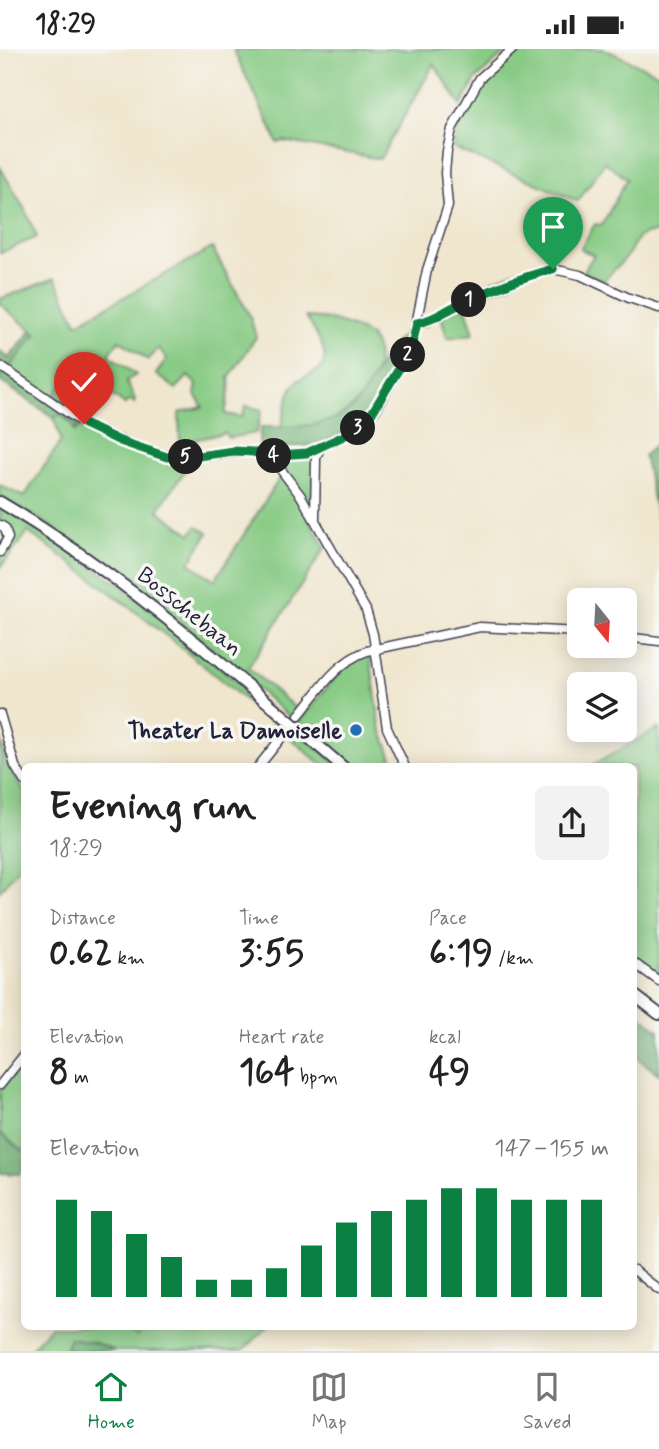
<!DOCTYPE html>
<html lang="en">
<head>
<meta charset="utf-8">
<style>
  body { margin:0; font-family:Mynerve,sans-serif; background:#f2f2f2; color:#222; height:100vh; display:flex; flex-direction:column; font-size:26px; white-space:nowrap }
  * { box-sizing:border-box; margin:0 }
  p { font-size:23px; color:#767676 }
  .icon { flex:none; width:38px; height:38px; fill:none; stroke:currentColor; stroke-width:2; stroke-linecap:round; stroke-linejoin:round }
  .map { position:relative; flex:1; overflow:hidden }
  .side { position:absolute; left:21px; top:714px; width:616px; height:567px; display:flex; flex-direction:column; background:#fff; border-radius:10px; box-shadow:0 4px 18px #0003 }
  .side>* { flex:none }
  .needle { width:46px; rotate:162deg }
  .buttons { position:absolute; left:567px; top:539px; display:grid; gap:14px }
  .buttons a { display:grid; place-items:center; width:70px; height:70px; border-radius:10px; background:#fff; box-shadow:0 4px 18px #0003; font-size:35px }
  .pin { position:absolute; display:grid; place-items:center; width:60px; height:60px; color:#fff; margin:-72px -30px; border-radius:50% 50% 50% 0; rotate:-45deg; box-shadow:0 0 7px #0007 }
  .pin .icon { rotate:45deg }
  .km { position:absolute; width:35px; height:35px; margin:-18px; border-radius:50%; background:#222; color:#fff; font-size:19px; line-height:35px; text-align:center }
  .round { display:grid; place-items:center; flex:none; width:74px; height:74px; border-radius:10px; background:#f2f2f2 }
  .headline { display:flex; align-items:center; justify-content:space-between; height:119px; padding:0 28px }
  h1 { font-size:38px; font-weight:800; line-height:52px }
  .metrics { display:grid; grid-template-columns:repeat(3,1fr); gap:10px; height:119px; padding:7px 28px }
  .metrics div { display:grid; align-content:center }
  .metrics b { font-size:35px; font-weight:800 }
  .metrics small { font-size:19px; font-weight:400 }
  .metrics p { font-size:19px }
  .chart { height:196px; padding:14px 28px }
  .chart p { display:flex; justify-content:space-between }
  .chart svg { width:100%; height:126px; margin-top:7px; stroke:#0b8043; stroke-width:6 }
  .status { display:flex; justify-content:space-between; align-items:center; height:49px; padding:0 35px; background:#fff; direction:ltr }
  .status svg { height:19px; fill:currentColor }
  .tab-bar { display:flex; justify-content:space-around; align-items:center; height:98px; border-top:2px solid #e0e0e0; background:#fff; font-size:19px; color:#767676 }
  .tab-bar a { display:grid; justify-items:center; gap:4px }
  .tab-bar .selected { color:#0b8043 }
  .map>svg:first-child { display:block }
  .green { fill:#88cb85; stroke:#557660; stroke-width:2 }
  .forest { fill:#6eaf72; stroke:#486856; stroke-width:2 }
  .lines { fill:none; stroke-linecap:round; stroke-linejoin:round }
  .minor-casing { stroke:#413f51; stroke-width:11 }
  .major-casing { stroke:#413f51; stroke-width:14 }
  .minor { stroke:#fff; stroke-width:8 }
  .major { stroke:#fff; stroke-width:10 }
  .route-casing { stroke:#fff; stroke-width:14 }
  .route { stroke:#0b8043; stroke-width:9 }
  .poi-dot { fill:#1f6fb2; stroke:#f6f6f2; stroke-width:2.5 }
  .labels { text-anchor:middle; stroke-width:7; stroke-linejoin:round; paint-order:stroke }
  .street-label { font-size:23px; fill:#22223b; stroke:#f6f6f2 }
  .poi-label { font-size:23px; font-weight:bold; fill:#22223b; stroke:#f6f6f2; text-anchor:end }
</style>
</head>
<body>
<div class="status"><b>18:29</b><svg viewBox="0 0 49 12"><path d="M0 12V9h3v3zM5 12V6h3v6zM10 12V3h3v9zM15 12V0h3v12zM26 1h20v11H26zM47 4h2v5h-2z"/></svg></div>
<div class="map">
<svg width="659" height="1302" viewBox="0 0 659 1302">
  <rect width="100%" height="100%" fill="#f6f6f2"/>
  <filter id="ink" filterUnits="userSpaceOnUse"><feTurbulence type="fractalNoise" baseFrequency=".0143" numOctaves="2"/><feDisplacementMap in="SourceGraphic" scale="14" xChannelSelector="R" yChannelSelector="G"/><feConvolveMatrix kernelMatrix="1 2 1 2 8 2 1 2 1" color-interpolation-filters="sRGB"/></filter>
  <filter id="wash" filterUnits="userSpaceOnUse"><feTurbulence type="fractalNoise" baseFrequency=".00686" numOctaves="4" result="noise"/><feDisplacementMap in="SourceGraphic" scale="28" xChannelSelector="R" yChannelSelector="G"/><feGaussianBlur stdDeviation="1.57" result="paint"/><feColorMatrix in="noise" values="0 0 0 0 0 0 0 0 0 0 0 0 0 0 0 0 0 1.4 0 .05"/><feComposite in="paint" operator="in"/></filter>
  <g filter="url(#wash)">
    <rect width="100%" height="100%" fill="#f0e6ce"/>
    <path class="green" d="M 233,0 L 509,0 L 476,30 L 461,57 L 434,15 L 380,110 L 284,92 L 278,94 Z
      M 522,0 L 604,0 L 659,25 L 659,183 C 633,185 639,189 627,207 C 620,216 611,223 604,232 L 583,223 L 594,206 L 580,200 L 595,175 L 602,176 L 627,130 L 605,113 L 578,152 L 453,99 C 463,56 489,27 522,0 Z
      M 0,118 L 24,159 L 37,188 L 0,204 Z
      M 212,199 L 250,267 L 256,288 L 229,329 L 230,336 L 225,365 L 242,368 L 246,357 L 262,361 L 256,384 L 228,389 L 225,384 L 180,394 L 179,364 L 203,358 L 195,345 L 197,336 L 188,327 L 176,340 L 156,325 L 167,310 L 159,299 L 148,311 L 119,291 L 109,306 L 136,326 L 126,332 L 135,350 L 134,354 L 130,351 L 125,356 L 75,319 L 52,349 L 9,319 L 36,285 L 0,255 L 0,250 L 55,229 L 77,274 Z
      M 465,256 L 474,285 L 447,289 L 441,267 Z
      M 306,268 C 330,269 349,275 370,287 C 379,300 380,315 373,329 C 354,370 323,378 281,378 C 285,365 286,347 294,336 C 300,327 309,327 317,322 C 336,310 314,281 306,268 Z
      M 60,365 L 78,380 L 79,377 L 179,414 L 191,413 L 158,461 L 191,485 L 197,477 L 208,484 L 189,514 L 215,531 L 281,427 L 301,455 L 325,499 L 248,619 L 299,662 L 294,668 L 299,673 L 338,625 L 347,616 L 365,605 L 370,607 L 380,677 L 395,717 L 351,717 L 306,683 L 202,591 L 146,546 L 47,475 L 0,447 L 0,436 L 24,448 L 61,392 L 54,369 Z
      M 316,403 L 311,460 L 298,436 L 275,410 Z
      M 0,456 L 119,535 L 339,717 L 323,717 C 228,635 131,555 28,483 L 0,519 L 0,507 L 11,488 L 7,478 L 0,474 Z
      M 659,679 L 659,927 L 634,908 L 634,718 L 591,717 Z
      M 0,690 L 7,715 L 24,742 L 24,811 L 0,842 Z
      M 24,1012 L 24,1103 L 0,1084 L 0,1042 Z
      M 50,1278 L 123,1278 L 137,1288 L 146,1278 L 267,1278 L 243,1302 L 115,1302 L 95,1294 L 70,1289 L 67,1299 L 77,1302 L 29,1302 Z"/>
    <path class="forest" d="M 526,217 L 533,221 L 465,250 L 455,244 L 457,240 L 465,244 Z
      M 32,281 L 37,285 L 9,319 L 0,312 L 0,302 L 9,309 Z
      M 411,283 L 410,299 L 380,351 L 357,378 L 317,396 L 268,400 L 260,396 L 259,390 L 261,378 C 290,378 320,380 345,364 C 374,347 382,290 411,283 Z
      M 0,318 L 78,374 L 75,383 L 70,372 L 60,365 L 54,369 L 0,332 Z
      M 75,319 L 111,346 L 84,372 L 52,349 Z
      M 659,393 L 659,479 L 644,406 Z
      M 634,962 L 659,981 L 659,1025 L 634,1007 Z
      M 0,1084 L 24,1103 L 24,1119 L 20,1125 L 0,1124 Z
      M 70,1289 L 95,1294 L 115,1302 L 77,1302 L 66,1299 Z"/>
  </g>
  <g filter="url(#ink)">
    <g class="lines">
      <g class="minor-casing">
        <path id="minor" d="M 417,274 L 427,273 L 461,255 L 536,224 L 553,220 L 580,226 L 629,249 L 659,259
          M 0,317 L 84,375 L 104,385 L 157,405 L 180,409 L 244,402 L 260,404 L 275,413 L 301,447 L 366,561 L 373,585 L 387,679 L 405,718
          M 266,407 L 307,404 L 359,379 L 375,362 L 411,300 L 427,221 L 448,157 L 445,124 L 447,102 L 452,80 L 480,29 L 513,0
          M 315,469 L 316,409 L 320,398
          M 0,476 L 5,479 L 8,489 L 0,503
          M 625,588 L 659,592
          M 0,665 L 15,717 L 24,732
          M 299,666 C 319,642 336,613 367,602 L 480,578 L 579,583
          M 258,718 L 282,688
          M 634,914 L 659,932
          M 0,1036 L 24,1006
          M 634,1221 L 659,1241"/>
      </g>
      <g class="major-casing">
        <path id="major" d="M 0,453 C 125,527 233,624 343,718
          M 634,946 L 659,965"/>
      </g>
      <use href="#minor" class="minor"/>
      <use href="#major" class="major"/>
    </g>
  </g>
  <g class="lines" filter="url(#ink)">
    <g class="route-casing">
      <path id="route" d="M 84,375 L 120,392 L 167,408 L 191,408 L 234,402 L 253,403 L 265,407 L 307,404 L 350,384 L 367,372 L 411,300 L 417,274 C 433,272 444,262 458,256 C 488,242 521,228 553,220"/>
    </g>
    <use href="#route" class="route"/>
  </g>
  <circle class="poi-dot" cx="356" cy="681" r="7"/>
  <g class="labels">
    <g class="street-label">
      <text transform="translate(190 562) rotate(39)" y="8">Bosschebaan</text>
    </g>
    <g class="poi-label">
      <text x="342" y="689">Theater La Damoiselle</text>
    </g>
  </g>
</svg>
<div class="buttons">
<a><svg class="needle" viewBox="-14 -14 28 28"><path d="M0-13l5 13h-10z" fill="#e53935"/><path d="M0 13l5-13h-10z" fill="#767676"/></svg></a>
<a><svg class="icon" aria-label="layers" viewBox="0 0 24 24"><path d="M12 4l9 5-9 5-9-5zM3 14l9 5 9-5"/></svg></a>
</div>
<div class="pin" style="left:553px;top:220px;background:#1e9e55"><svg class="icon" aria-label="arrive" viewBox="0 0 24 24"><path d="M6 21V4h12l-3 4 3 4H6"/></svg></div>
<div class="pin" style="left:84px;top:375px;background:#d93025"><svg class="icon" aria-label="check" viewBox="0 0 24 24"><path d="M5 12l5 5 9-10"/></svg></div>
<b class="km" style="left:469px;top:251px">1</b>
<b class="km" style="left:408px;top:306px">2</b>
<b class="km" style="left:358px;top:379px">3</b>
<b class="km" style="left:274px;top:407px">4</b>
<b class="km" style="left:186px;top:408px">5</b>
<section class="side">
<div class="headline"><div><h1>Evening run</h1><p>18:29</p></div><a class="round"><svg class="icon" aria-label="share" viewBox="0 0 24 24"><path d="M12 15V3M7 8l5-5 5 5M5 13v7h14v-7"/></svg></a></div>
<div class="metrics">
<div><p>Distance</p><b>0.62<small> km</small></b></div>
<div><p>Time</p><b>3:55</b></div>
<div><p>Pace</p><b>6:19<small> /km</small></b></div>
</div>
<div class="metrics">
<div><p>Elevation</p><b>8<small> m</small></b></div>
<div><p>Heart rate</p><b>164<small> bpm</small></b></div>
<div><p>kcal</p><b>49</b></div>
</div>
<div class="chart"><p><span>Elevation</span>147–155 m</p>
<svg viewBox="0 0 160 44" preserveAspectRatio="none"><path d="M5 44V10M15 44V14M25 44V22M35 44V30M45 44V38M55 44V38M65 44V34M75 44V26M85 44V18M95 44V14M105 44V10M115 44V6M125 44V6M135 44V10M145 44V10M155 44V10"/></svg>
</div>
</section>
</div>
<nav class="tab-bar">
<a class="selected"><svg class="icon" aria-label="home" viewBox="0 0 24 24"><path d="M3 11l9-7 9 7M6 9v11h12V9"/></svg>Home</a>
<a><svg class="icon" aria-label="map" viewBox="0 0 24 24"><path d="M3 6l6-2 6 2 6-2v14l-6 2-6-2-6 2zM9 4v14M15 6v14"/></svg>Map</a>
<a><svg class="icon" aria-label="saved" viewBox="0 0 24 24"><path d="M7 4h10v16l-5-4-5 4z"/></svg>Saved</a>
</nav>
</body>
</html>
